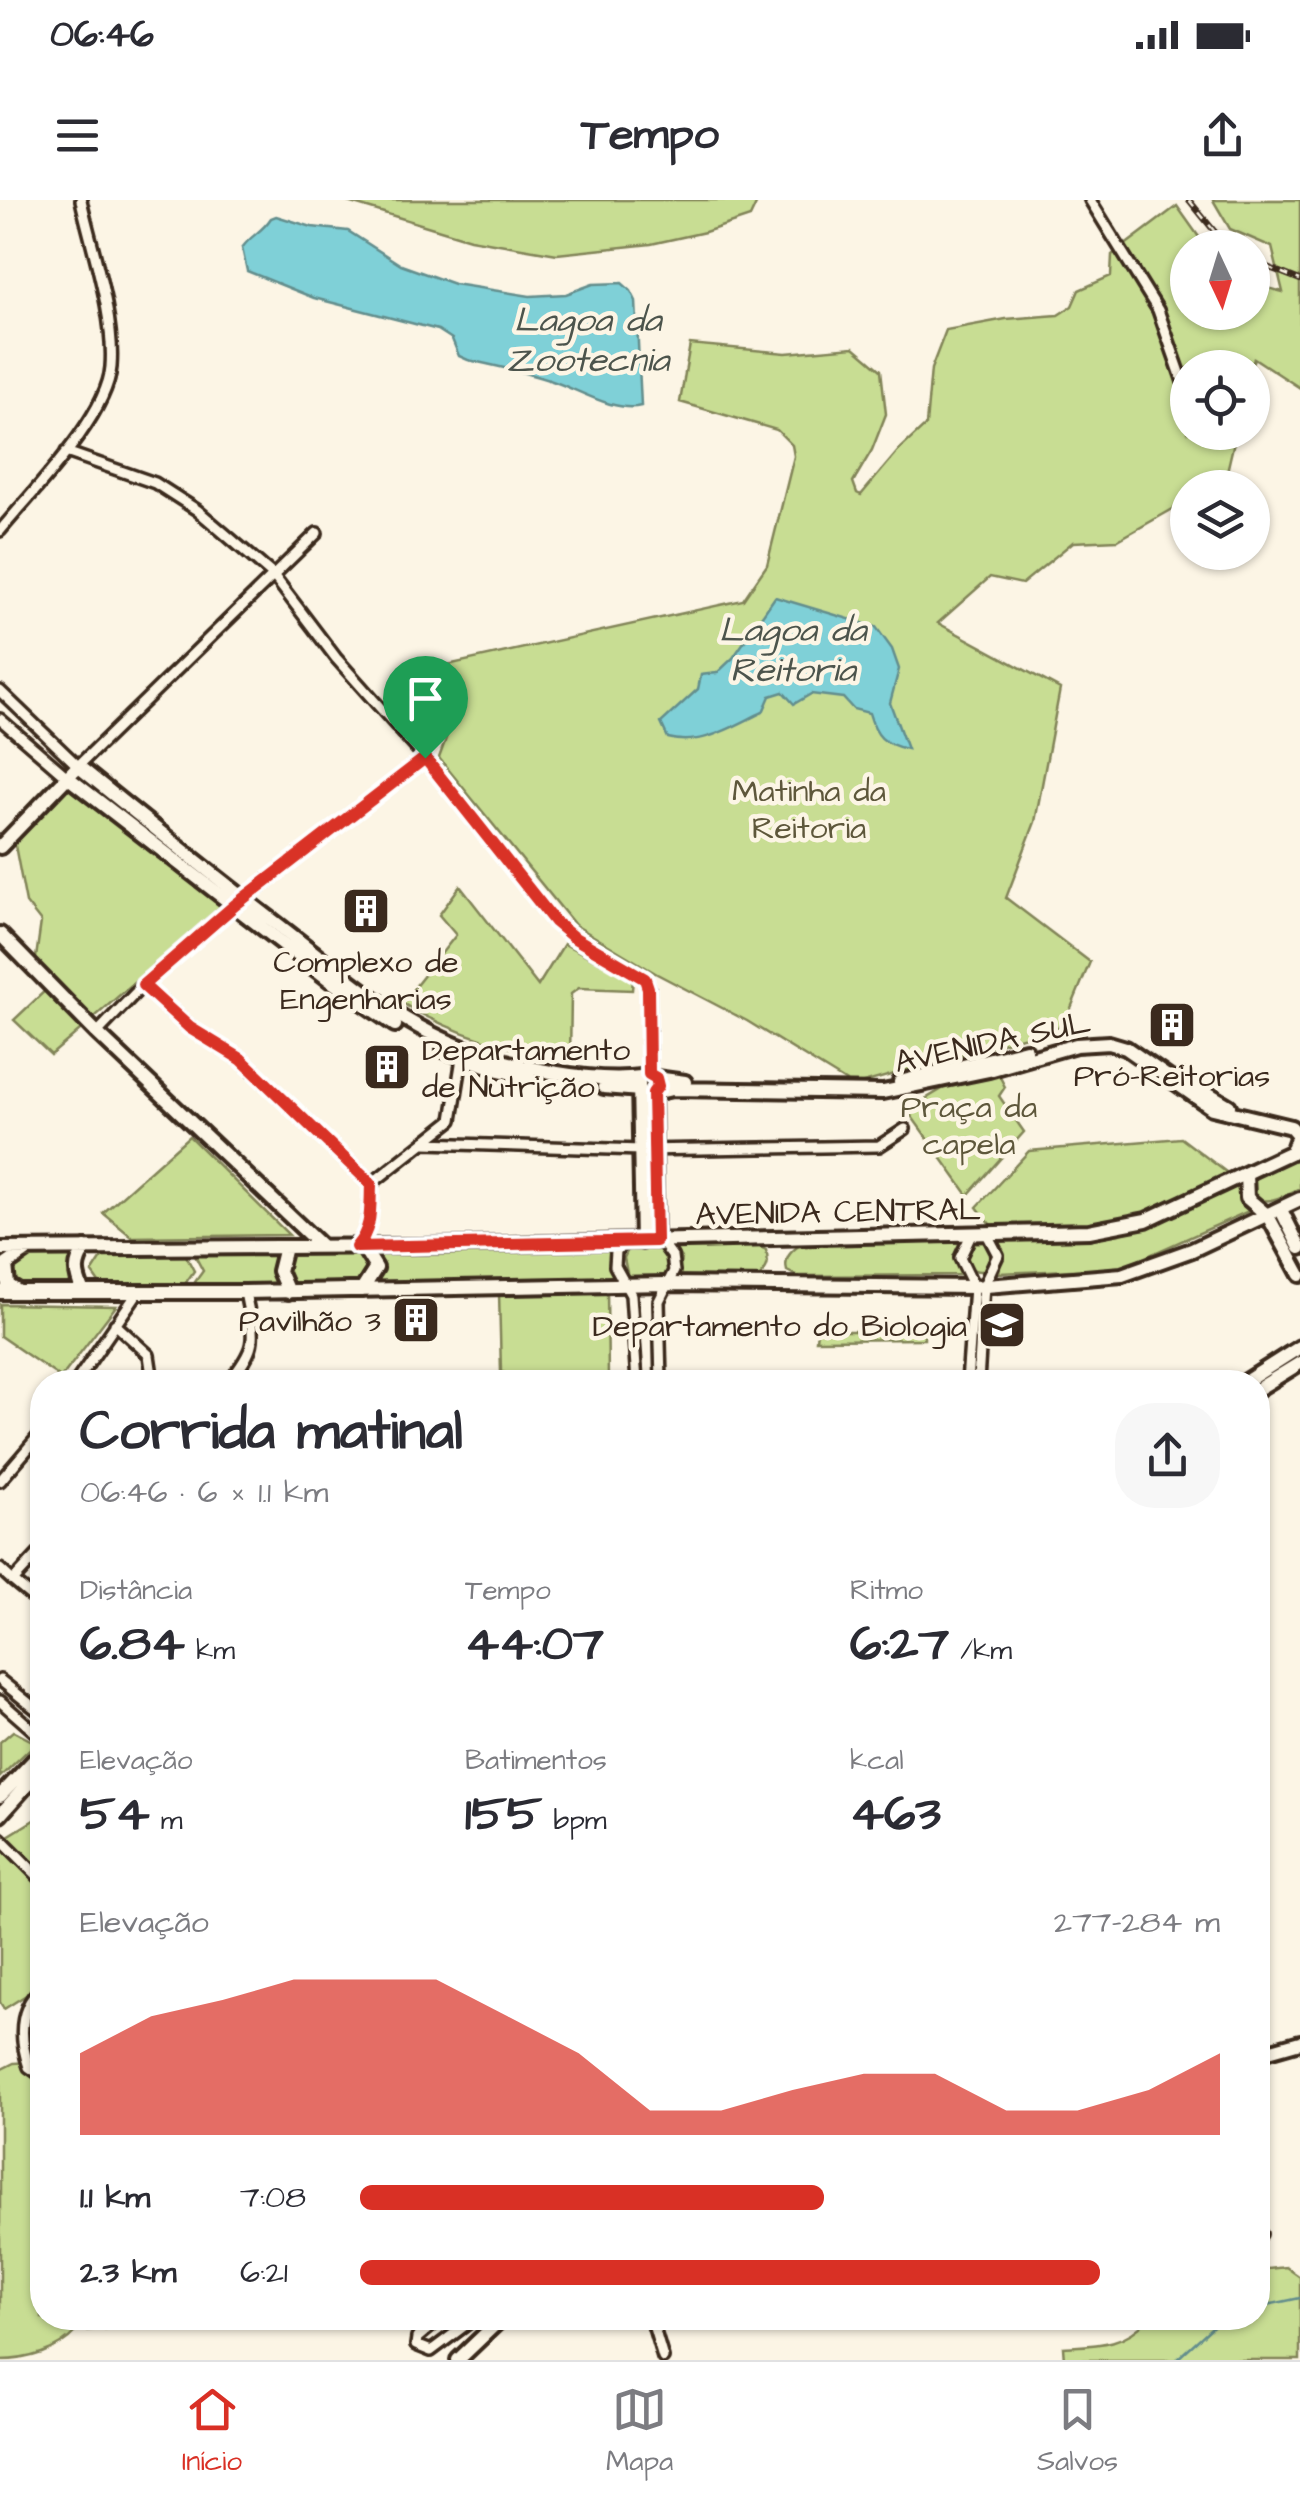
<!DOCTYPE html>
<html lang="pt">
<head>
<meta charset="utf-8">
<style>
  body { margin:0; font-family:"Architects Daughter",sans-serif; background:#f7f7f7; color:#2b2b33; height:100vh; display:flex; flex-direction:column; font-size:38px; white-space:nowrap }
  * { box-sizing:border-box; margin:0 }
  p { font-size:32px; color:#7c7c81 }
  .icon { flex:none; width:55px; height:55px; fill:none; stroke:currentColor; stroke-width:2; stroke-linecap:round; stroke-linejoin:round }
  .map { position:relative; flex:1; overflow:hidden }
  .side { position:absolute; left:30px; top:1170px; width:1240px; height:960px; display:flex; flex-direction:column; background:#fff; border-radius:40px; box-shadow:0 2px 8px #0004 }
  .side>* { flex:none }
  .needle { width:65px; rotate:176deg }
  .buttons { position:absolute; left:1170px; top:30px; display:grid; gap:20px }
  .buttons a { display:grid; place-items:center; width:100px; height:100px; border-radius:50%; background:#fff; box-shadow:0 2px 8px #0004; font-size:50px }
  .pin { position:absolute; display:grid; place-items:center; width:85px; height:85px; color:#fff; margin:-102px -42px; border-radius:50% 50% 50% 0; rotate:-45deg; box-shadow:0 0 10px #0007 }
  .pin .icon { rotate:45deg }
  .round { display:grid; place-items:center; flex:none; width:105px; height:105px; border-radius:40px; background:#f7f7f7 }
  .head { display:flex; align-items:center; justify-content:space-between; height:170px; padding:0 50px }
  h1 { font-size:55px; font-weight:700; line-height:75px }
  .metrics { display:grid; grid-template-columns:repeat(3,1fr); gap:15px; height:170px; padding:10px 50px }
  .metrics div { display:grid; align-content:center }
  .metrics b { font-size:50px; font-weight:700 }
  .metrics small { font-size:28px; font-weight:400 }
  .metrics p { font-size:28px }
  .chart { height:280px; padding:20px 50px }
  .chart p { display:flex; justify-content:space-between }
  .chart svg { width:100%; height:180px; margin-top:10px; fill:#d93025; opacity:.7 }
  ul { padding:0 50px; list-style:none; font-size:32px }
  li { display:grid; grid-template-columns:160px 120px 1fr; align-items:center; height:75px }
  li i { height:25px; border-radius:12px; background:#d93025 }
  .status { display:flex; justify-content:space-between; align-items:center; height:70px; padding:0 50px; background:#fff; direction:ltr }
  .status svg { height:28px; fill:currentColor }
  header { display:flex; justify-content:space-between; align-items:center; height:130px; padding:0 50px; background:#fff; font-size:45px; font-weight:700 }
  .tabs { display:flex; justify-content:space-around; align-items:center; height:140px; border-top:2px solid #e1e1e2; background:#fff; font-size:28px; color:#7c7c81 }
  .tabs a { display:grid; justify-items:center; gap:5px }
  .tabs .selected { color:#d93025 }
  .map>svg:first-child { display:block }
  .green { fill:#c8dd93; stroke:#828458; stroke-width:2.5 }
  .water { fill:#7fd0d7; stroke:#648e8d; stroke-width:2.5 }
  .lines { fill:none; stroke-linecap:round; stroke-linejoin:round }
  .stream { stroke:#648e8d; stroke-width:2.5 }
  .street-casing { stroke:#3b2a1e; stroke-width:16 }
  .secondary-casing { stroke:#3b2a1e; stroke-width:20 }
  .street { stroke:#fcf5e5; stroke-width:9 }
  .secondary { stroke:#fcf5e5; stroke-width:12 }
  .rail-casing { stroke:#3b2a1e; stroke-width:6 }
  .rail { stroke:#fcf5e5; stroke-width:2.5; stroke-dasharray:8; stroke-linecap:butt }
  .route-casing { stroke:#fff; stroke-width:20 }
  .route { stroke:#d93025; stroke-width:12 }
  .labels { text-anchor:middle; stroke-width:9; stroke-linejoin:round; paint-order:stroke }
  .park-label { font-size:32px; fill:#5e573b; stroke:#fcf5e5 }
  .poi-label { font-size:32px; fill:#3b2a1e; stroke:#fcf5e5 }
  .street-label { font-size:32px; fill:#3b2a1e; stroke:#fcf5e5 }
  .water-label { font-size:35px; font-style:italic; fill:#4c544c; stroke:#fcf5e5 }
</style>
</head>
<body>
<div class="status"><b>06:46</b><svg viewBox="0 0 49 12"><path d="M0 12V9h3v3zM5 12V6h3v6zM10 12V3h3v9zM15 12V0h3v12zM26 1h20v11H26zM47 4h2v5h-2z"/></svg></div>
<header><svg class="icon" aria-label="menu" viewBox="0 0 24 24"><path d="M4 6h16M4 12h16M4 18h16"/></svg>Tempo<svg class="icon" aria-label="share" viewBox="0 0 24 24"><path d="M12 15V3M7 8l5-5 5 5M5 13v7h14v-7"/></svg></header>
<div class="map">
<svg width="1300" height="2160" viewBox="0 0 1300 2160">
  <rect width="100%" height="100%" fill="#fcf5e5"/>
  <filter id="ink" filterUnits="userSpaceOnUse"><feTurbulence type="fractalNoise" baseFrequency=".01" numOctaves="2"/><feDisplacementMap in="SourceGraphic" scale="20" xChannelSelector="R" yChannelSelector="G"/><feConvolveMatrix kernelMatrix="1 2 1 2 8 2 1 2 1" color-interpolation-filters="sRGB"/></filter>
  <g filter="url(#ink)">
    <path class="green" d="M 341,0 L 758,0 L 750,17 L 705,32 L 651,44 L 557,54 L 470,39 Z
      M 1213,0 L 1300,0 L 1300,188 L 1254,158 L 1251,167 L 1188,168 L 1188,232 L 1236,233 L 1225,280 L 1213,287 L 1188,288 L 1187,301 L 1118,340 L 1073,342 L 1022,384 L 990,377 L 938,423 L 1060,489 L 1035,622 L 1006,698 L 1090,762 L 1064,825 L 853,886 L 747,821 L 657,774 L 575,725 L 439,558 L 452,522 L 420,471 L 743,400 L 767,365 L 794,256 L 792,245 L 777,230 L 680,202 L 690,144 L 786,153 L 854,147 L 881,170 L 886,214 L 872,250 L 853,282 L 857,293 L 861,295 L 899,250 L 926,225 L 931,169 L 946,130 L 1006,119 L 1058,115 L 1072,106 L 1079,90 L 1111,76 L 1112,55 L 1177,6 L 1206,47 L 1188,48 L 1188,112 L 1252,112 L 1253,84 L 1283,92 L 1272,47 L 1230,29 Z
      M 65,578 L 225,703 L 89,822 L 35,765 L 41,722 L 26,703 L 13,635 Z
      M 460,686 L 538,786 L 564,744 L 633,779 L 632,790 L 579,788 L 571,794 L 570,860 C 509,850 455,835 402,803 L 456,735 L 439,715 Z
      M 50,786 L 87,824 L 51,855 L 14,820 Z
      M 999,875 L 1005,887 L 999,896 L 1024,932 L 968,995 L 907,910 L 949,885 Z
      M 189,936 L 289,1035 L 132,1037 L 103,1013 Z
      M 1181,938 L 1230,975 L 1147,1013 L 1088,1025 L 993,1028 L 977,1007 L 1029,951 Z
      M 1300,951 L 1300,988 C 1281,997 1257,1013 1250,984 L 1254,977 Z
      M 1239,983 L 1240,995 L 1251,1010 L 1121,1068 L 999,1073 L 1002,1054 L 997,1039 C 1041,1039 1088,1043 1131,1031 C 1169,1021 1204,1000 1239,983 Z
      M965 1056a15 15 0 1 1 30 0a15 15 0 1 1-30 0Z
      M 964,1041 L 957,1056 L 962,1075 L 797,1076 L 787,1071 C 784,1058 790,1052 800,1045 Z
      M 756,1045 L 766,1050 C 769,1062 769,1067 759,1077 L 678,1080 L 681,1058 L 673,1046 Z
      M 659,1046 L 668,1060 L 668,1074 L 664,1078 L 628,1078 L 624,1058 L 629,1047 Z
      M 614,1047 L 609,1060 L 616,1078 L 370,1086 L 369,1049 Z
      M 281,1049 L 284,1087 L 190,1089 L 203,1071 L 193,1052 Z
      M 288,1050 L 362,1050 L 374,1069 L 360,1085 L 291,1087 L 283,1066 Z
      M 184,1052 L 194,1071 L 182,1088 L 102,1087 L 92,1073 L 105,1053 Z
      M 32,1053 L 74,1053 L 70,1074 L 73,1086 L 21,1086 L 11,1078 L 12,1065 Z
      M 607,1089 L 608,1182 L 511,1182 L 512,1175 L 501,1172 L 499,1092 Z
      M 0,1104 L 116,1106 L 61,1178 L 0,1136 Z
      M 817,1131 L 924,1131 L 924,1139 L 816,1140 Z
      M 13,1531 L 36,1543 L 0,1577 L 0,1542 Z
      M 42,1615 L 42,1785 L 4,1809 L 0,1802 L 0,1641 Z
      M 42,1861 L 42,2118 L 146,2118 L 147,2126 L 76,2131 C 58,2151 28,2160 0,2160 L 0,1870 L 14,1863 Z
      M 1286,2067 L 1300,2077 L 1300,2160 L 1064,2160 L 1063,2147 C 1096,2145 1124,2146 1147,2120 L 1258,2118 L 1258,2070 Z"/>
    <path class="water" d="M 276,16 L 312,27 L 348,31 L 401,65 L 454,84 L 530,96 L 566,94 L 593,84 L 622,83 L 631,91 L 636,101 L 641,206 C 614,213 577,189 552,181 C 525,172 496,166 468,160 L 459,156 L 452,139 L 438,130 L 314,98 L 247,71 L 242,48 C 251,35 262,32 271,18 Z
      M 775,397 L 876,427 L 892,449 L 899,469 L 890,503 L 907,549 C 883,544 876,537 869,513 L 853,509 L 843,498 L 811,494 L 794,504 L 783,492 L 770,496 L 763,512 C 733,526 702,547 668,538 L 661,523 L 698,489 L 701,475 L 717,473 L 733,458 Z"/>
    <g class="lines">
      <path class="stream" d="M 1258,2107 L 1300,2098
        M 1176,2160 L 1222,2118"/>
      <g class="street-casing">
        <path id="street" d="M 1090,0 L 1158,110 L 1185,187
          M 66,252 L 155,283 L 197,310 L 273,375 L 336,458 L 425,558 L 555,722 L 573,737 L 645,779 L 649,788 L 649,875
          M 0,331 C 32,292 107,217 111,167 C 115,116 92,50 81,0
          M 0,491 L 78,566 L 317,333
          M 0,519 L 66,576
          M 143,785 L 190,828 L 241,859 L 371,984
          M 97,833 L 143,785 L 235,705 L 425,558
          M 425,943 L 641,950 L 879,946 L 905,929
          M 661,1041 L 672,1056 L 674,1071 L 659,1101 L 661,1182
          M 623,1043 L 616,1051 L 615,1066 L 631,1095 L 637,1182
          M 356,1047 C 373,1029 370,1007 371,984 L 452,920 L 463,852
          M 115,1124 L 149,1155 L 153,1182
          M 76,1182 L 138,1092
          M 229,1182 C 260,1143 254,1140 245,1092
          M 967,1182 L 974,1087 L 960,1058 L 971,1035
          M 978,1182 L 984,1085 L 998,1055 L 988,1036
          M 0,1281 L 42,1232
          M 0,1369 L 13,1381 L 42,1350
          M 13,1381 L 42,1405
          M 0,1480 L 42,1514
          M 0,1501 L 42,1538
          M 0,1638 L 42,1680
          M 42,1787 C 18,1809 19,1838 29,1867 L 42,1876
          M 1258,2037 L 1261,2034
          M 441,2118 L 417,2138 L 416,2145 L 431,2151 L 475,2118
          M 651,2118 L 663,2158"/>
      </g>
      <g class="secondary-casing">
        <path id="secondary" d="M 66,576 L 335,784 L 395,825
          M 0,647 L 78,566 C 141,617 204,668 268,717 C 368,793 421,850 551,872 C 580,877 611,881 641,877
          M 0,734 L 97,833 L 321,1046
          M 444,850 L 499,870 L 529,877
          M 656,878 L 685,882
          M 1182,878 L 1229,906
          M 639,882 L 642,1042
          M 900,882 L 1026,850
          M 604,887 L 640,890
          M 653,893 L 656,1041
          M 654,893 L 672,889 L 883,892 L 989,870 L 1076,845 L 1109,843 L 1126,848 L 1212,908 L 1291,927 L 1298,935 L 1292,952
          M 1246,975 L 1247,998 L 1268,1016 L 1300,1075
          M 1281,1010 L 1300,1048
          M 285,1047 L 279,1071 L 288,1092
          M 0,1049 L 420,1046 L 1089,1031 L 1146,1020 L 1300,948
          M 362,1090 L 376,1068 L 363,1047
          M 0,1092 L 245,1092 L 666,1084 L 974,1087 L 1122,1075 L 1192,1050 L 1300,999
          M 19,1092 L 8,1085 L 6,1065 L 26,1051
          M 83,1092 C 75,1073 74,1066 85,1048
          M 1245,1182 L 1300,1147
          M 1258,1189 L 1300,1163
          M 0,1596 L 42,1552
          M 0,1615 L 42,1568
          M 1258,1854 L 1300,1842
          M 458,2160 L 502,2118"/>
      </g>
      <use href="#street" class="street"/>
      <use href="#secondary" class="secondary"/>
      <g class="rail-casing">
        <path id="rail" d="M 1189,0 L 1228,48
          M 1252,61 L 1300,80"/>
      </g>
      <use href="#rail" class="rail"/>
    </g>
  </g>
  <g class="lines" filter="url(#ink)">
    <g class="route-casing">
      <path id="route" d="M 425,558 L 555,722 L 573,737 L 645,779 L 648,788 L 649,874 L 656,878 L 658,886 L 653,893 L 656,1041 L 356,1047 C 373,1029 370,1007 371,984 L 241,859 L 190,828 L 143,785 L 235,705 Z"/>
    </g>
    <use href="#route" class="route"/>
  </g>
  <defs>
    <g id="building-square" transform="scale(2.5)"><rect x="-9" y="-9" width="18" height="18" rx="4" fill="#3b2a1e" stroke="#fcf5e5"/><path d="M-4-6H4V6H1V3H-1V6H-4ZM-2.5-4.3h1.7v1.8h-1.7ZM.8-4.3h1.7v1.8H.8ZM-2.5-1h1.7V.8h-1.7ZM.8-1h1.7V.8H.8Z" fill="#fff"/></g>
    <g id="university-square" transform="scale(2.5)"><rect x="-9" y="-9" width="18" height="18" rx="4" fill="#3b2a1e" stroke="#fcf5e5"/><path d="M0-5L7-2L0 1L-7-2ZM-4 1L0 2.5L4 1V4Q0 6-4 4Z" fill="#fff"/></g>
  </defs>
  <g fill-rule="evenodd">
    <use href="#building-square" x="366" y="711"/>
    <use href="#building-square" x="1172" y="825"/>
    <use href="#building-square" x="387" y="867"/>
    <use href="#building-square" x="416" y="1120"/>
    <use href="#university-square" x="1002" y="1125"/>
  </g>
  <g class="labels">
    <g class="park-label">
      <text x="809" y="601">Matinha da<tspan x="809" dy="37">Reitoria</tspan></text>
      <text x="969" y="917">Praça da<tspan x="969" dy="37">capela</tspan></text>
    </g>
    <g class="poi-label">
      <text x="366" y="772">Complexo de<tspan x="366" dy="37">Engenharias</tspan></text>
      <text x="422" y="860" text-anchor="start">Departamento<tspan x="422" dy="37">de Nutrição</tspan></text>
      <text x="1172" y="886">Pró-Reitorias</text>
      <text x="381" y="1131" text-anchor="end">Pavilhão 3</text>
      <text x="967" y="1136" text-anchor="end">Departamento do Biologia</text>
    </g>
    <g class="street-label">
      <text transform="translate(992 841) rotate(-12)" y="11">AVENIDA SUL</text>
      <text transform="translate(838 1011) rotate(-1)" y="11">AVENIDA CENTRAL</text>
    </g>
    <g class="water-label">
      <text x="588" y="131">Lagoa da<tspan x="588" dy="40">Zootecnia</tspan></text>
      <text x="793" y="441">Lagoa da<tspan x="793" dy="40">Reitoria</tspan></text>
    </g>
  </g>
</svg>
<div class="buttons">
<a><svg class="needle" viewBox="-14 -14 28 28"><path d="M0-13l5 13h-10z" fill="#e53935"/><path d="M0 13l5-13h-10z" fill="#7c7c81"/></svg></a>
<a><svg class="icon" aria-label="locate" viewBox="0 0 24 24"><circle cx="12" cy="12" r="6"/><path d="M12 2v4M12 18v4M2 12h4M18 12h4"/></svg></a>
<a><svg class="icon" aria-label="layers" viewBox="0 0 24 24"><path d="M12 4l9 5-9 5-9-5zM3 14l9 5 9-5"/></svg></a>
</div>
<div class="pin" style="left:425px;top:558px;background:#1e9e55"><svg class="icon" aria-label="arrive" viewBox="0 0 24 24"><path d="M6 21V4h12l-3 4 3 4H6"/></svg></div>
<section class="side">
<div class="head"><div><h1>Corrida matinal</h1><p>06:46 · 6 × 1.1 km</p></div><a class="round"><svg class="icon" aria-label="share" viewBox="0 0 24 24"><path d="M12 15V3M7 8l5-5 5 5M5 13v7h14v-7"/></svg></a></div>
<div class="metrics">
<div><p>Distância</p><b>6.84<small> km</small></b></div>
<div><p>Tempo</p><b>44:07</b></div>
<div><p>Ritmo</p><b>6:27<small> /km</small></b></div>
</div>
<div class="metrics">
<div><p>Elevação</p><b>54<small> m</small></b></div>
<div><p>Batimentos</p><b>155<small> bpm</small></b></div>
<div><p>kcal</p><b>463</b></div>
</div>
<div class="chart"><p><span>Elevação</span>277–284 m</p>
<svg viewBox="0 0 160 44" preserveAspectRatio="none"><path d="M0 44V24L10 15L20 11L30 6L40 6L50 6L60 15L70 24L80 38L90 38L100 33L110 29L120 29L130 38L140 38L150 33L160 24V44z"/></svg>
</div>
<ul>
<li><b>1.1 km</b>7:08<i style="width:54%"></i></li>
<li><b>2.3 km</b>6:21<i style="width:86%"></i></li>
</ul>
</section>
</div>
<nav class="tabs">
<a class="selected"><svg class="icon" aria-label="home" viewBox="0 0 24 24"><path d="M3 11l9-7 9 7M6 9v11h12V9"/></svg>Início</a>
<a><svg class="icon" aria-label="map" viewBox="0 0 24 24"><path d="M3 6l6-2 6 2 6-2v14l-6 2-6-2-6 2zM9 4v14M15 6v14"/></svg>Mapa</a>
<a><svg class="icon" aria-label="saved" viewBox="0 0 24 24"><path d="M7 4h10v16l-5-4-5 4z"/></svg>Salvos</a>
</nav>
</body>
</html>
